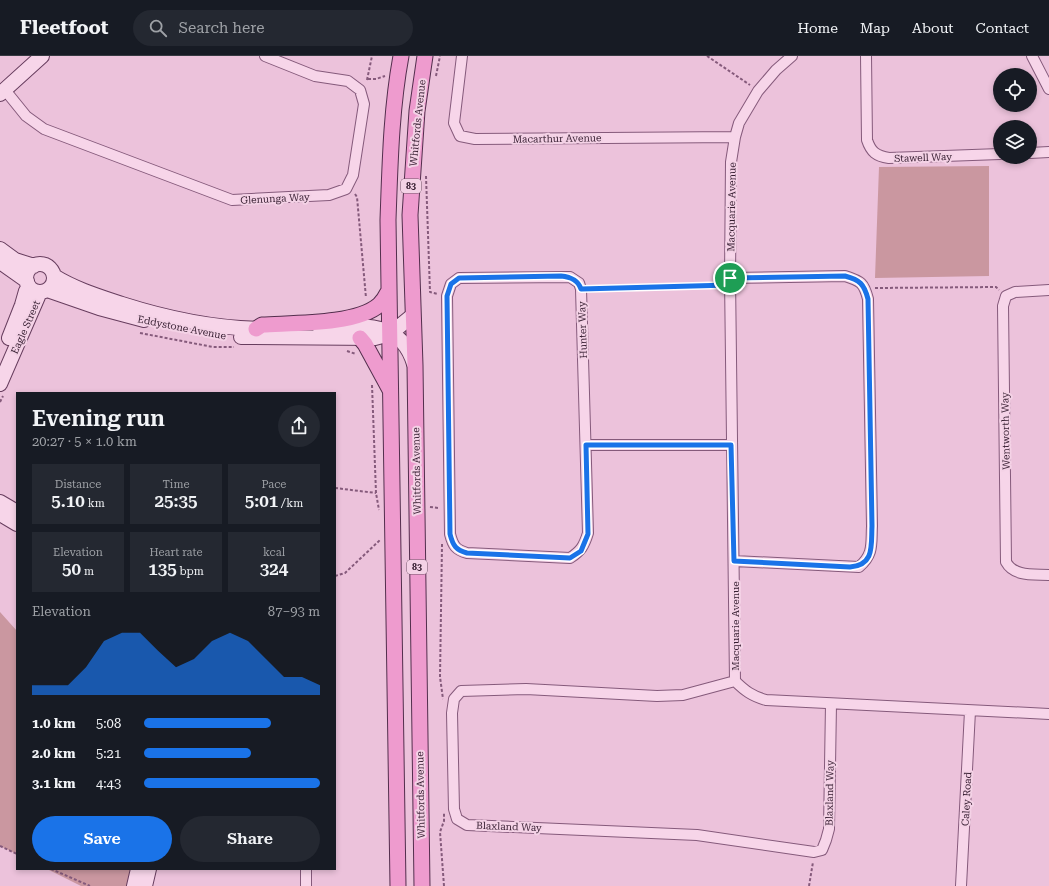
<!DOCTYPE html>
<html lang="en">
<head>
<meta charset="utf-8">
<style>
  body { margin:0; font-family:"Roboto Serif",serif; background:#242831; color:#f1f3f6; height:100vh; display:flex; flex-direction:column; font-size:15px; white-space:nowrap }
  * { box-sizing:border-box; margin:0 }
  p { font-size:13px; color:#9ea1a6 }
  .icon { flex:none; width:22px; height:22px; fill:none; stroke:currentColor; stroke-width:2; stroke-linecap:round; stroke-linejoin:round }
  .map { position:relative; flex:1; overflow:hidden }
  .panel { position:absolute; left:16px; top:336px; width:320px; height:478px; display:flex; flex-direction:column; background:#171b24; border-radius:0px; box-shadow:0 2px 6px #0003 }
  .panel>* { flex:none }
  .controls { position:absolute; left:993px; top:12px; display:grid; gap:8px }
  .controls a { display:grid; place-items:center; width:44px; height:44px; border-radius:50%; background:#171b24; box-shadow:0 2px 6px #0003; font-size:20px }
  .pin { position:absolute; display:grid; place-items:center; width:34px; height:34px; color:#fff; margin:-17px; border:2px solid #fff; border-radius:50%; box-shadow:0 1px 4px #0007 }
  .round { display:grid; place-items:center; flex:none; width:42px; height:42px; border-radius:21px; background:#242831 }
  .headline { display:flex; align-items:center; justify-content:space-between; height:68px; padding:0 16px }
  h1 { font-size:22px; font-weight:600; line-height:30px }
  .figures { display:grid; grid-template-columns:repeat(3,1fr); gap:6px; height:68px; padding:4px 16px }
  .figures div { display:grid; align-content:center; border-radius:0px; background:#242831; text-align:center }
  .figures b { font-size:17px; font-weight:600 }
  .figures small { font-size:11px; font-weight:400 }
  .figures p { font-size:11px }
  .chart { height:112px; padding:8px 16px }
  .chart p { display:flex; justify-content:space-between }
  .chart svg { width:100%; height:72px; margin-top:4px; fill:#1a73e8; opacity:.7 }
  .action { display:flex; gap:8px; margin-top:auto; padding:8px 16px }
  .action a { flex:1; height:46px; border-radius:24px; background:#1a73e8; color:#fff; font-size:16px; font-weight:600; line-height:46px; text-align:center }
  .action a+a { background:#242831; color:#f1f3f6 }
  ul { padding:0 16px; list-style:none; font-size:13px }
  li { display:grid; grid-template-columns:64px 48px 1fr; align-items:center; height:30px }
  li i { height:10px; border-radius:5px; background:#1a73e8 }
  header { display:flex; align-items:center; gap:24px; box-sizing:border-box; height:56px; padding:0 20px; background:#171b24; border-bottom:1px solid #363941 }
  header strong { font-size:19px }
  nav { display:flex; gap:22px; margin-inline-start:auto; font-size:14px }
  .search { width:280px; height:36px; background:#242831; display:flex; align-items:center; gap:10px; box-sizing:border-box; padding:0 14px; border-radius:22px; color:#9ea1a6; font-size:15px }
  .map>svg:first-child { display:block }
  .green { fill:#ca97a0 }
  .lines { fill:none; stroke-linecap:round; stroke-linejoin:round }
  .street-casing { stroke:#855a7b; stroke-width:12 }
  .secondary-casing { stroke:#673d5e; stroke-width:16 }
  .primary-casing { stroke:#532e4d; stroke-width:17 }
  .path { stroke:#855a7b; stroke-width:2; stroke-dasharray:3 2; stroke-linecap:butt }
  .street { stroke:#f7d5e9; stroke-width:10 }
  .secondary { stroke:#f7d5e9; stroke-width:14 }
  .primary { stroke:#ee9bce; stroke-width:15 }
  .route-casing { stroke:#fff; stroke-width:8 }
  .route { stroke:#1a73e8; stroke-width:5 }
  .labels { text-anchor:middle; stroke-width:4; stroke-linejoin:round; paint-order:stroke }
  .shield { fill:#f4d2e6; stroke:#6f5467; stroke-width:1 }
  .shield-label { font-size:9px; font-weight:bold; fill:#361e31 }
  .street-label { font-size:10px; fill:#361e31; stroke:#f4d2e6 }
</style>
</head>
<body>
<header>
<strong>Fleetfoot</strong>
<div class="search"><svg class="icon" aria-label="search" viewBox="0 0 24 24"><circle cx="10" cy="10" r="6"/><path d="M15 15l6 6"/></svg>Search here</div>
<nav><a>Home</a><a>Map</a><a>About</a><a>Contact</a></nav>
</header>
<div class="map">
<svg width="1049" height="830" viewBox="0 0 1049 830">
  <rect width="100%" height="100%" fill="#ecc2db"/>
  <path class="green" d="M 989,110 L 989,220 L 875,222 L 879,111 Z
    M 0,556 L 17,575 L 17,798 L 0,790 Z
    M 47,813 L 134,813 L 131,830 L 81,830 Z"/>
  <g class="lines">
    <g class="street-casing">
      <path id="street" d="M 462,0 L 454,67 L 460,80 L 475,83 L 735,81
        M 792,0 L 776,14 L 758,35 L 739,67 L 735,81 L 731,106 L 730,222 L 735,625 C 745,635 752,640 766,644 L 1049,658
        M 866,0 L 867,84 C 871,96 876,100 889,102 L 1000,98
        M 1032,0 L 1049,33
        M 5,34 L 26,60 L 44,73 L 232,144 L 329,139 L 346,133 L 353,119 L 364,48 L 360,34 L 348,25 L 315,20 L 265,0
        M 1030,97 L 1049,96
        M 570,221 L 579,227 L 581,233 L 588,477 C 584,490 581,495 570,502 L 467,497 C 456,494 453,490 450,478 L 447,240 L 451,228 L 459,222 Z
        M 730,222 L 845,220 C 861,225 864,227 868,243 L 872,470 C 871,488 874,498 859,511 L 734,505
        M 1049,234 L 1015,236 L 1006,240 L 1003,250 L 1006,506 C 1014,521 1034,518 1049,519
        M 587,389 L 731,389
        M 735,625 L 683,639 L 657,640 L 526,633 L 461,635 L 454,643 L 452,657 L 454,753 L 457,763 L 467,769 L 697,779 L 814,796 L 822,794 L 826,784 L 829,773 L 831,648
        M 306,830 L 306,813
        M 961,830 L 970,655"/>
    </g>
    <g class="secondary-casing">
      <path id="secondary" d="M 0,38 L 42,0
        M 0,193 L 15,204 L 34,210
        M 0,206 L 27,225
        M26 222a14 14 0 1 1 28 0a14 14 0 1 1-28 0Z
        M 54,220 C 75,233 98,240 122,248 C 169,263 217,273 267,273
        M 47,234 L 99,252 L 144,264
        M 320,272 C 359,271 400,261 414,308
        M 241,281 L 375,282 L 390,278 L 412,260
        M 9,282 L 22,249 L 26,235 L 29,230
        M 0,328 L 40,236
        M 0,446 L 17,456
        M 0,458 L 17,468
        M 134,830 L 138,813
        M 145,830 L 149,813"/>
    </g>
    <g class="primary-casing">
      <path id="primary" d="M 256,273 L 262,269 C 292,267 356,269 379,249 C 383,245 386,240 388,236
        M 360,282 L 365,288 L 390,334
        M 398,830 L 388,164 C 390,109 391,54 401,0
        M 422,830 L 415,309 L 410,159 L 417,55 L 425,0"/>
    </g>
    <path class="path" d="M 707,0 L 750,29
      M 436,20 L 440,0
      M 368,23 L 376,23 L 385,20
      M 367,24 L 372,0
      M 426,120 L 430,236 L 438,238
      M 355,138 L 357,141 L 366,242
      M 43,202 L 53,208
      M 591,232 L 721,229
      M 875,232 L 996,231 L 999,234
      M 140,277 L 213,291 L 234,291
      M 347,295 L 356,298
      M 372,329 L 376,437 L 379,454
      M 0,346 L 3,340
      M 335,432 L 376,437
      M 430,451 L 439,452
      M 442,488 L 440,621 L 443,643
      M 335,520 L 345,517 L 380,484
      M 0,790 L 17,798
      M 51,813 L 90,830
      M 444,830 L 440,776 L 444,765 L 444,757
      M 809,830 L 813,806"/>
    <use href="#street" class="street"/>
    <use href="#secondary" class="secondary"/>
    <use href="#primary" class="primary"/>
  </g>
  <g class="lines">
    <g class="route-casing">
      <path id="route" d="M 561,220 C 571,221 578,224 581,233 L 730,229 L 730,222 L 845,220 C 860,224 864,228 868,243 L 872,470 C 871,489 875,509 850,511 L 734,505 L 731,389 L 586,389 L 588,478 L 581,495 L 570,502 L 467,497 C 456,494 453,490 450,478 L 447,240 L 451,228 L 459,222 Z"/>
    </g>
    <use href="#route" class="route"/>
  </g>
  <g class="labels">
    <g class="shield">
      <rect x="401" y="123" width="20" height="14" rx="3"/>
      <rect x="407" y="504" width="20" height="14" rx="3"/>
    </g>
    <g class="shield-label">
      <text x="411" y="133">83</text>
      <text x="417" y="514">83</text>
    </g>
    <g class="street-label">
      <text transform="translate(417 67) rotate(-84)" y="4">Whitfords Avenue</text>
      <text transform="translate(557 82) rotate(-1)" y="4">Macarthur Avenue</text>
      <text transform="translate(923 101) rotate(-2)" y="4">Stawell Way</text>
      <text transform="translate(275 142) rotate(-3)" y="4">Glenunga Way</text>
      <text transform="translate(731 151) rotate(-89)" y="4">Macquarie Avenue</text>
      <text transform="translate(25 271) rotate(-66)" y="4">Eagle Street</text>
      <text transform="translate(182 271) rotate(11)" y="4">Eddystone Avenue</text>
      <text transform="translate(582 274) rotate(-92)" y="4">Hunter Way</text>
      <text transform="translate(1005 375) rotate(-91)" y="4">Wentworth Way</text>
      <text transform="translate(416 415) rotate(-91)" y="4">Whitfords Avenue</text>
      <text transform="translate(735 570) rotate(-90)" y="4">Macquarie Avenue</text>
      <text transform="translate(829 737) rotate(-89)" y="4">Blaxland Way</text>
      <text transform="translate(420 739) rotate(-91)" y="4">Whitfords Avenue</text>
      <text transform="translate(966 743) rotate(-87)" y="4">Caley Road</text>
      <text transform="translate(509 770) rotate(2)" y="4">Blaxland Way</text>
    </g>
  </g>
</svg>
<div class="controls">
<a><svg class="icon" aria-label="locate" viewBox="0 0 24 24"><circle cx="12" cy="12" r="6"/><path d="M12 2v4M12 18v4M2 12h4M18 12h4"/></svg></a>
<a><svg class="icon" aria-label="layers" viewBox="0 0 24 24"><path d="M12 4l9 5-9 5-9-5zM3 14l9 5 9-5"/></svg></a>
</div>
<div class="pin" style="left:730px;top:222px;background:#1e9e55"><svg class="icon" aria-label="arrive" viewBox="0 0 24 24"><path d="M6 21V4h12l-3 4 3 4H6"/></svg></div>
<section class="panel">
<div class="headline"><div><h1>Evening run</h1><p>20:27 · 5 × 1.0 km</p></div><a class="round"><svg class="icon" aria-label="share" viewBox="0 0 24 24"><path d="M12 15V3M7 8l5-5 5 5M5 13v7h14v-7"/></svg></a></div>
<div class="figures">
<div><p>Distance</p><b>5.10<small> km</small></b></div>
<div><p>Time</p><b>25:35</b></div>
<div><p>Pace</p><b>5:01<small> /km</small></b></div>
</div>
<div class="figures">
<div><p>Elevation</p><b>50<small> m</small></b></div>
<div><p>Heart rate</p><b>135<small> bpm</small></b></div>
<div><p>kcal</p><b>324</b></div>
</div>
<div class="chart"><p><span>Elevation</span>87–93 m</p>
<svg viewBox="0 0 160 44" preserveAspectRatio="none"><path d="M0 44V38L10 38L20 38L30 27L40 11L50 6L60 6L70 17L80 27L90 22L100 11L110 6L120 11L130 22L140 33L150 33L160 38V44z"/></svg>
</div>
<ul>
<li><b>1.0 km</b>5:08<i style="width:72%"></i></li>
<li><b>2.0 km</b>5:21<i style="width:61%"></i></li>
<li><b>3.1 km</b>4:43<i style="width:100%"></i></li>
</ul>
<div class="action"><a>Save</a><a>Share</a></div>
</section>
</div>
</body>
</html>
